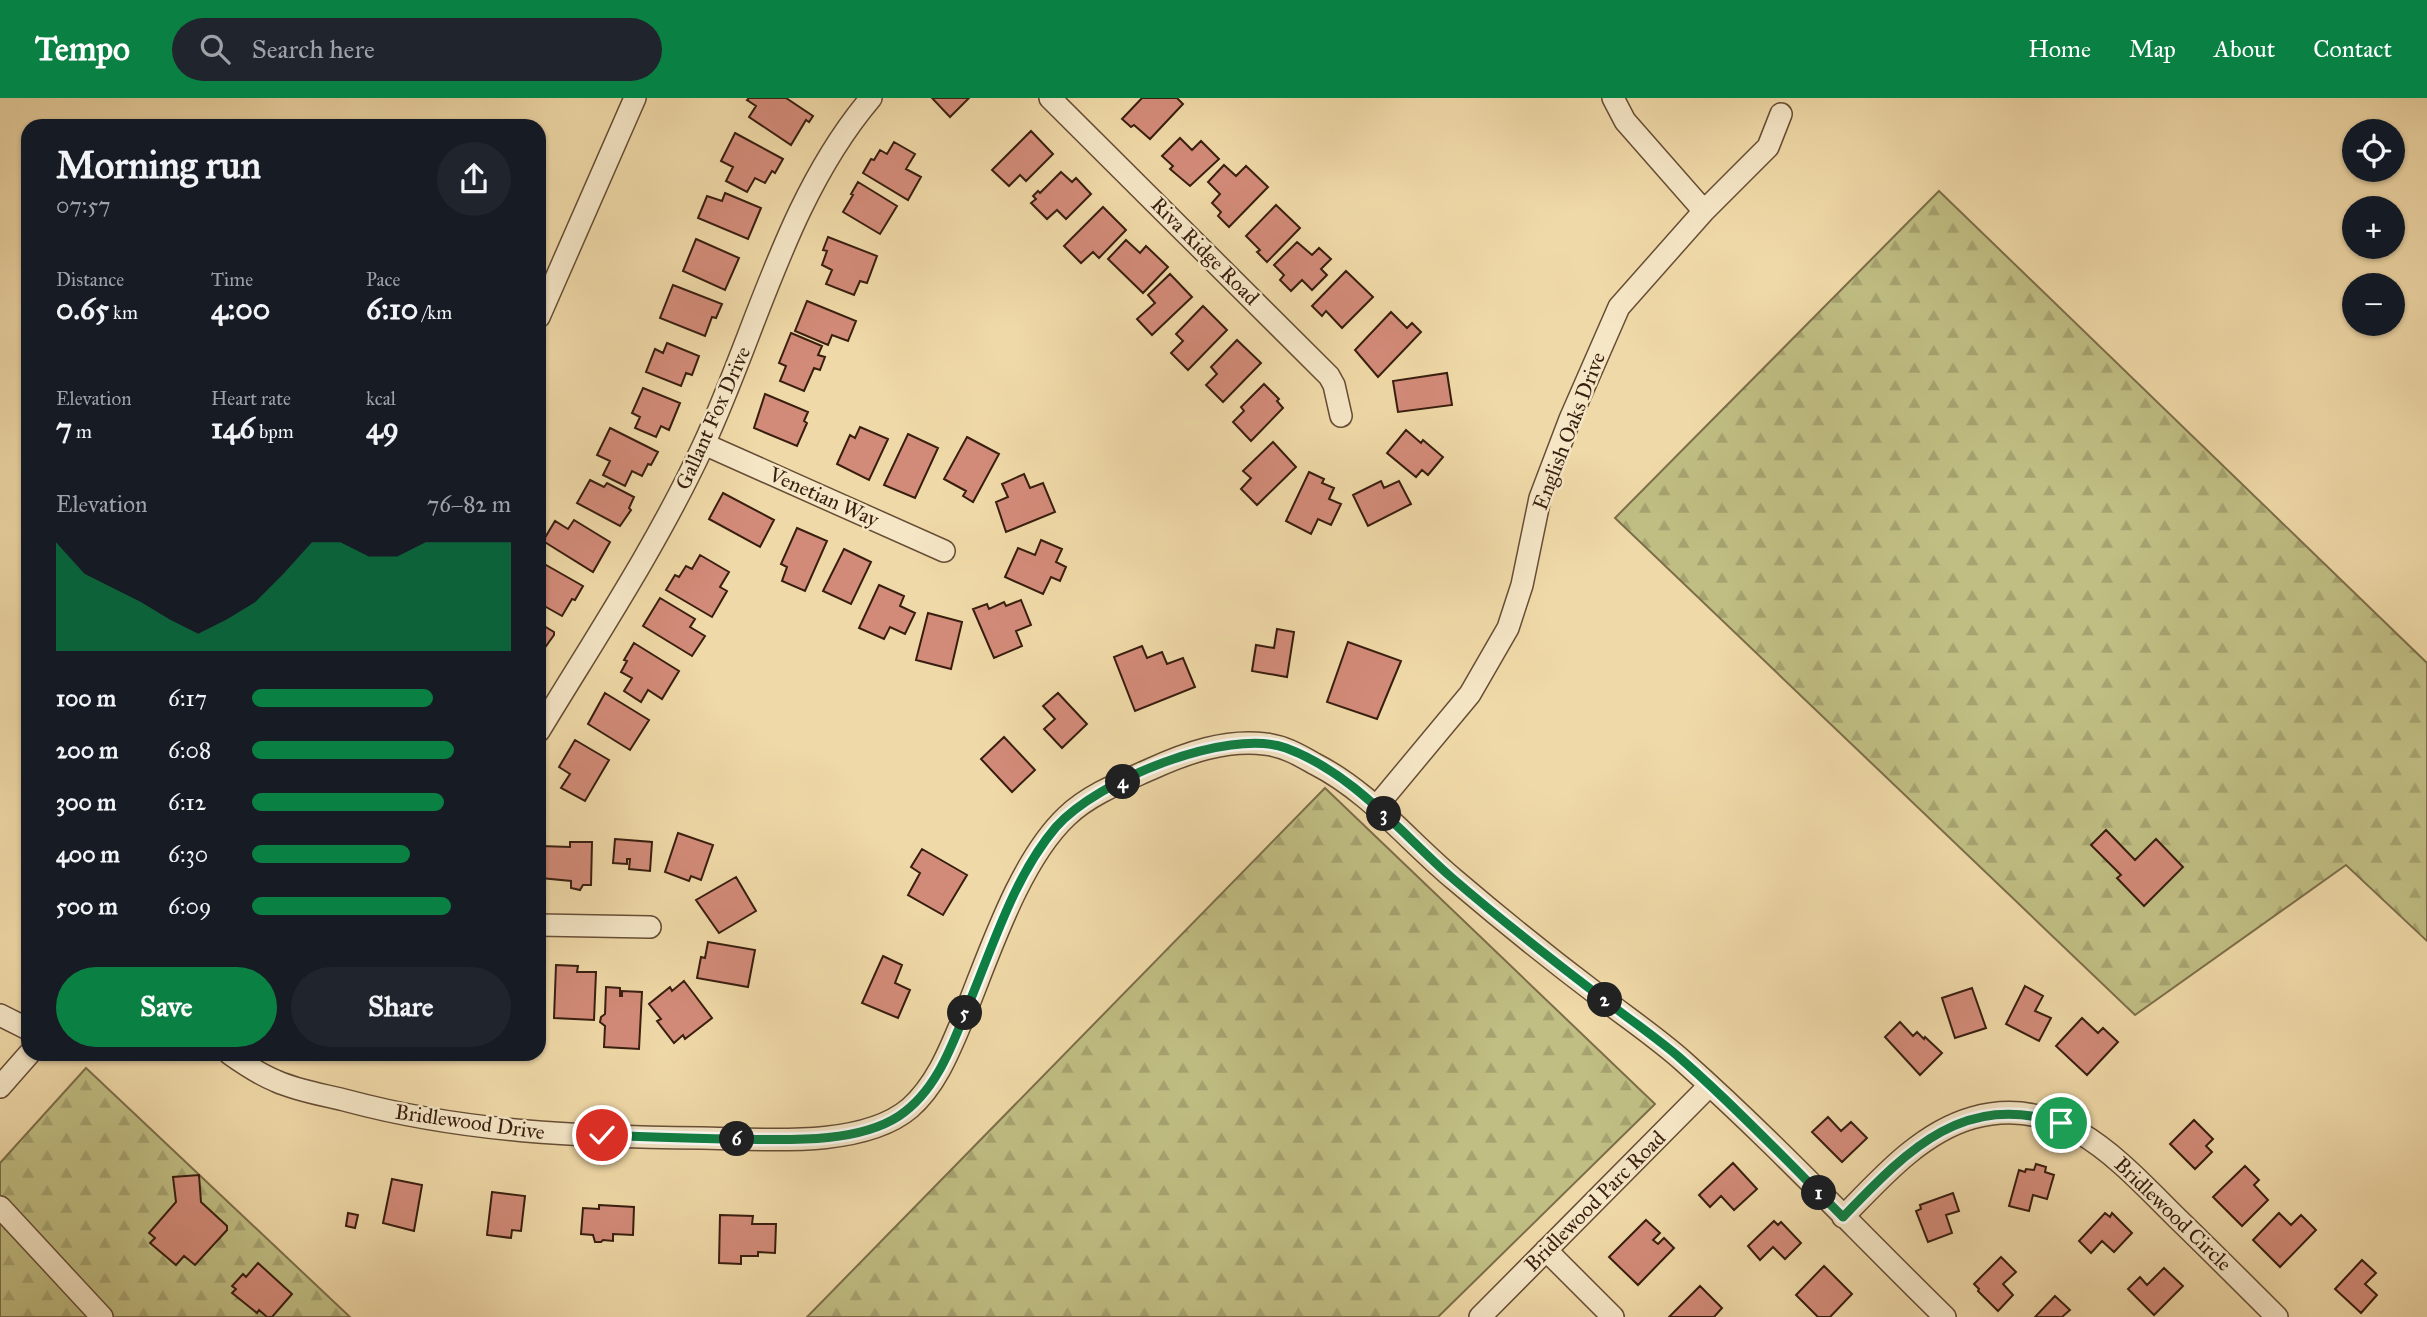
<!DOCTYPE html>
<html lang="en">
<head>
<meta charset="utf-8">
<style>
  body { margin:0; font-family:"IM FELL Great Primer",serif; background:#20242c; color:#f1f3f6; height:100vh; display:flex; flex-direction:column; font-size:26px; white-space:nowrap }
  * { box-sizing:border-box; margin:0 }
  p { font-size:23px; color:#9ea1a6 }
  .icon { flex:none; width:38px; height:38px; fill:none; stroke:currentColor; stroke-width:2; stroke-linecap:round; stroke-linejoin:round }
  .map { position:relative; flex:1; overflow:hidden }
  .sheet { position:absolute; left:21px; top:21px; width:525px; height:942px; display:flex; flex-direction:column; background:#171b24; border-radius:21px; box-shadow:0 2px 5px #0004 }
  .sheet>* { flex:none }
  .buttons { position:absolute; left:2342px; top:21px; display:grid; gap:14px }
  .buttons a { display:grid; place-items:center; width:63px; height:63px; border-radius:50%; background:#171b24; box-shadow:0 2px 5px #0004; font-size:35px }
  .pin { position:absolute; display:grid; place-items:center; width:60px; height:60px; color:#fff; margin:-30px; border:4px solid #fff; border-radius:50%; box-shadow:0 2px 7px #0007 }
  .km { position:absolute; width:35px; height:35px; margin:-18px; border-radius:50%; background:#222; color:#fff; font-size:19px; line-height:35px; text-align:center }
  .round { display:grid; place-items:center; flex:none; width:74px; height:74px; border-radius:37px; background:#20242c }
  .summary { display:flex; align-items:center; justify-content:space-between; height:119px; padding:0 35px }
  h1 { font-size:38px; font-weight:800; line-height:52px }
  .figures { display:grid; grid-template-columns:repeat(3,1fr); gap:10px; height:119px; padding:7px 35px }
  .figures div { display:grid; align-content:center }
  .figures b { font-size:30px; font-weight:800 }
  .figures small { font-size:19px; font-weight:400 }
  .figures p { font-size:19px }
  .chart { height:196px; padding:14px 35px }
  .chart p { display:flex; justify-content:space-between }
  .chart svg { width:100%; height:126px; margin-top:7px; fill:#0b8043; opacity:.7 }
  .button { display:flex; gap:14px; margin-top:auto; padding:14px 35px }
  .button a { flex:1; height:80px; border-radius:42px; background:#0b8043; color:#fff; font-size:28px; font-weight:800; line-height:80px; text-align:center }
  .button a+a { background:#20242c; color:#f1f3f6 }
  ul { padding:0 35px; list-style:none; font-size:23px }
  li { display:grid; grid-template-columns:112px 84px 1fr; align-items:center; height:52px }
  li i { height:18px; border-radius:9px; background:#0b8043 }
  header { display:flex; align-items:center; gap:42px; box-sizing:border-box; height:98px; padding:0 35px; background:#0b8043; color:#fff }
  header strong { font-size:33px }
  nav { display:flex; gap:38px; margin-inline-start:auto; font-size:24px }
  .search { width:490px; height:63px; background:#20242c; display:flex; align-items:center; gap:18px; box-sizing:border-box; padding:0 24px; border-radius:38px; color:#9ea1a6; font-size:26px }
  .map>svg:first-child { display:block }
  .forest { fill:url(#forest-firs); stroke:#7c6e49; stroke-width:2 }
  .building { fill:#d38b79; stroke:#381e0f; stroke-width:2 }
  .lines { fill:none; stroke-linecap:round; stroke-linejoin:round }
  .minor-casing { stroke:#664d35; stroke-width:24 }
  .minor { stroke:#f5e6c6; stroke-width:21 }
  .route-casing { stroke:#fff; stroke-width:14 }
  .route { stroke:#0b8043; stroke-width:9 }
  .labels { text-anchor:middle; stroke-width:5; stroke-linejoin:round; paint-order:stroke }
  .street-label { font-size:21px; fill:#381e0f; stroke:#f5e6c6 }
</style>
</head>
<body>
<header>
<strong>Tempo</strong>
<div class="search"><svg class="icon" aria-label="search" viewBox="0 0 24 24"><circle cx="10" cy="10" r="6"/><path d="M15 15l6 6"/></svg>Search here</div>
<nav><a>Home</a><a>Map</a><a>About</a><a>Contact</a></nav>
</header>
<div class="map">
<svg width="2427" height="1219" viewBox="0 0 2427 1219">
  <defs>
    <pattern id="forest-firs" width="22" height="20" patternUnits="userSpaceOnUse" patternTransform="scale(1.75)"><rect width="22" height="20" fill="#c0be83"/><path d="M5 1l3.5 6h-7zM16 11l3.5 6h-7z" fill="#a6a370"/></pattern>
  </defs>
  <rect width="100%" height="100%" fill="#f0d9a8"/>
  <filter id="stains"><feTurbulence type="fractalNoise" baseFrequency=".00286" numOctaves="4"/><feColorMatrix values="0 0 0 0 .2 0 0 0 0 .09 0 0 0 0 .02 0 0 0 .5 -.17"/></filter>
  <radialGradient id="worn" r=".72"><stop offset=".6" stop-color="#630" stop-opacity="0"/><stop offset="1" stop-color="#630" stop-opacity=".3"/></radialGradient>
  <path class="forest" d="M 1939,93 L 2427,565 L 2427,843 L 2346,767 L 2135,917 L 1615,420 Z
    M 1325,690 L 1655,1006 L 1438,1219 L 807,1219 Z
    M 86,970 L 350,1219 L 0,1219 L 0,1065 Z"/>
  <path class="building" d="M 749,0 L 786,0 L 813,18 L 809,24 L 806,22 L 791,47 L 749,19 L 756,8 L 747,2 Z
    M 932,0 L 969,0 L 950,19 Z
    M 1142,0 L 1177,0 L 1183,6 L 1150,41 L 1134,27 L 1131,29 L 1122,21 Z
    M 1031,33 L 1053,56 L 1026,83 L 1020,77 L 1009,88 L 992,72 Z
    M 735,35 L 783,61 L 775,75 L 772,73 L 765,85 L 755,80 L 747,94 L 726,83 L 733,69 L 721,63 Z
    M 1180,40 L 1192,52 L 1201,43 L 1219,61 L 1190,88 L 1170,71 L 1173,68 L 1162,58 Z
    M 894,44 L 915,56 L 906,71 L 921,79 L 908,102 L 863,75 L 871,61 L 874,62 L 880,52 L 887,56 Z
    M 1224,67 L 1236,78 L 1246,68 L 1268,89 L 1229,129 L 1218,118 L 1221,114 L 1212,105 L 1220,96 L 1208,84 Z
    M 1061,74 L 1072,84 L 1076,80 L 1091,96 L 1066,121 L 1057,112 L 1047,121 L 1031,105 L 1036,101 L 1033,98 L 1038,93 L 1040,95 Z
    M 858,84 L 897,108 L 880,136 L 843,114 L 853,97 L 851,96 Z
    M 725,95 L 761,110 L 748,141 L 698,120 L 707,98 L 722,103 Z
    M 1276,107 L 1300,130 L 1267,164 L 1257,154 L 1260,152 L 1246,138 Z
    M 1103,109 L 1126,132 L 1099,160 L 1093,154 L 1081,165 L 1064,148 Z
    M 828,139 L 877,158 L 867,185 L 860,183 L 854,197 L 826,186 L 832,172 L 822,167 L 827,153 L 823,152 Z
    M 696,141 L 739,160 L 725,192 L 683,173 Z
    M 1126,142 L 1140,155 L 1146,148 L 1168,169 L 1143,195 L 1108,161 Z
    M 1297,144 L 1312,157 L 1319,150 L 1331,161 L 1321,171 L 1327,177 L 1312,192 L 1302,182 L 1291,193 L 1280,182 L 1284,177 L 1274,167 Z
    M 1346,173 L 1373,199 L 1342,230 L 1326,213 L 1322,218 L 1312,208 Z
    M 1170,176 L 1192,199 L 1152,237 L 1137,221 L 1155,205 L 1148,197 Z
    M 673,187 L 722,206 L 716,220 L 712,219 L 705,238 L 660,220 Z
    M 807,203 L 856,223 L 848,243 L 832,237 L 828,247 L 795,233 Z
    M 1203,208 L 1227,232 L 1188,272 L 1171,255 L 1183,243 L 1176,236 Z
    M 1391,214 L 1407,230 L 1412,225 L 1421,234 L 1378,279 L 1355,252 Z
    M 791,235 L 822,248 L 818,257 L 825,259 L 820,272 L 814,270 L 804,293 L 780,283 L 786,268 L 779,265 Z
    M 1237,242 L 1261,265 L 1223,304 L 1206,287 L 1217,276 L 1211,269 Z
    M 667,245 L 699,258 L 692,277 L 686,275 L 681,288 L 646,274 L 655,251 L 663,255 Z
    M 1447,275 L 1452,307 L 1398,314 L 1393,283 Z
    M 1264,286 L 1279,301 L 1277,303 L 1283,310 L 1251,343 L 1233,324 L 1244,313 L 1241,309 Z
    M 643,290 L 680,305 L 669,332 L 661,328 L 656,339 L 635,330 L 640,319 L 632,315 Z
    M 765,296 L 808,314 L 804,323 L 807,325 L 797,348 L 754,330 Z
    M 860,329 L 888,341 L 869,382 L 837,366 L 850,337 L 855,340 Z
    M 610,330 L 658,354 L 651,367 L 648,366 L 642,378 L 632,373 L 625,388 L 603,377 L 610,363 L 597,357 Z
    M 1406,332 L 1421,345 L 1423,342 L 1443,359 L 1428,377 L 1422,372 L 1416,379 L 1387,355 Z
    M 908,336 L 938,350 L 915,400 L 884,387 Z
    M 967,339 L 999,356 L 973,404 L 963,398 L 966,393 L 944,381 Z
    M 1273,344 L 1296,369 L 1257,407 L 1241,391 L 1251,380 L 1243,373 Z
    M 1309,374 L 1324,381 L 1322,385 L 1334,390 L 1329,401 L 1341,406 L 1331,427 L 1318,421 L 1311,436 L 1286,423 Z
    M 1024,376 L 1030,390 L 1043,385 L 1055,414 L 1006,434 L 996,404 L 1008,399 L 1002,386 Z
    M 590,382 L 604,389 L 607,385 L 634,399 L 629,410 L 631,412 L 620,428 L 577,405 Z
    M 1381,383 L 1384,390 L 1399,383 L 1411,406 L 1368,428 L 1353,397 Z
    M 723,395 L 774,422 L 760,449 L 709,421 Z
    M 574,422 L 610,444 L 593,474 L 543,443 L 555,423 L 568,431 Z
    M 797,430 L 827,443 L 805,493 L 782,483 L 787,469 L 781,466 Z
    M 1041,442 L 1062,451 L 1056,464 L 1066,469 L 1060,483 L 1051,479 L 1043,496 L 1005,479 L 1018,450 L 1035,457 Z
    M 844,451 L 871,464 L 851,506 L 823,493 Z
    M 700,457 L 729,474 L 720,489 L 727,493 L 712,519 L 666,492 L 675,477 L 679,479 L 686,468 L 692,471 Z
    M 539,463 L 583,488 L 575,502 L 572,501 L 562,518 L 539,505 Z
    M 879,487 L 904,498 L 900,508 L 915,515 L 905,536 L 890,529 L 884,541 L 859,530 Z
    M 660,500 L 695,521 L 690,529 L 705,538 L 692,558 L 643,528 Z
    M 1021,502 L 1031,527 L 1016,533 L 1022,548 L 994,560 L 973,511 L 987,506 L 989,511 L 1004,504 L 1006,508 Z
    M 928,515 L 962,524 L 951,571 L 916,562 Z
    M 539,525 L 554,534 L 554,537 L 539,558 Z
    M 1277,531 L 1294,534 L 1287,579 L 1252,573 L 1256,547 L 1274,550 Z
    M 1348,544 L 1401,563 L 1377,621 L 1327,604 Z
    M 634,545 L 679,573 L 662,601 L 648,592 L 641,604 L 624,593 L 632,580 L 621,574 L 627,563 L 624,562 Z
    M 1142,548 L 1147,560 L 1162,554 L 1167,566 L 1183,560 L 1195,589 L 1135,613 L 1114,559 Z
    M 605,595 L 649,622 L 630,652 L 588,626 Z
    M 1058,595 L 1087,626 L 1062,650 L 1044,631 L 1055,621 L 1043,608 Z
    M 1004,639 L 1035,672 L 1012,694 L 981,661 Z
    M 575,642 L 609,662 L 585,703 L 561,690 L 570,676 L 559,669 Z
    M 2106,732 L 2135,762 L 2156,741 L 2183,769 L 2144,808 L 2117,780 L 2121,777 L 2091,747 Z
    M 678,735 L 713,747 L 701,782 L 691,778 L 689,783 L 665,774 Z
    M 615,741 L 652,744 L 650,773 L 629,771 L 630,761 L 627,761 L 627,766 L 613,765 Z
    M 570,744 L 592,744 L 591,787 L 583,787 L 580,792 L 571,790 L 571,783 L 541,780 L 541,748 L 570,749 Z
    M 922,751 L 967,777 L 943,817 L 908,797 L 920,775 L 911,769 Z
    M 736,779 L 756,813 L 719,835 L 696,802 Z
    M 708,844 L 755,852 L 748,889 L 697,880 L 701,859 L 705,860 Z
    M 883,858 L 902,867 L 895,885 L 910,892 L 898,920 L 862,905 Z
    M 556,867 L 578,868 L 577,874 L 596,874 L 594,922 L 554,920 Z
    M 539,870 L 544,870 L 543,910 L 539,910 Z
    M 684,883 L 712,920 L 685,941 L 683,937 L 674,945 L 657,923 L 661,921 L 649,906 L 670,889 L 672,893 Z
    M 2025,888 L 2043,898 L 2035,913 L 2051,920 L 2039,943 L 2006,926 Z
    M 606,889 L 620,890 L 620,898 L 622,898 L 622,893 L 642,894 L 639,951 L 604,949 L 605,928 L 600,924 L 601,919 L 605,916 Z
    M 1972,890 L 1986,930 L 1955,940 L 1942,900 Z
    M 2082,920 L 2098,935 L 2103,930 L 2118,944 L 2087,977 L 2056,948 Z
    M 1900,924 L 1913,938 L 1917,934 L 1924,941 L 1925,939 L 1942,955 L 1920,977 L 1885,939 Z
    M 1828,1019 L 1841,1033 L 1851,1024 L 1867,1040 L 1842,1064 L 1812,1034 Z
    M 2194,1022 L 2213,1041 L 2206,1048 L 2212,1054 L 2195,1071 L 2170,1046 Z
    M 1733,1065 L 1757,1091 L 1734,1112 L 1721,1098 L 1710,1109 L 1699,1097 Z
    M 2036,1066 L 2046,1069 L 2045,1074 L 2054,1077 L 2047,1101 L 2033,1097 L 2029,1113 L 2009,1108 L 2019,1072 L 2025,1074 L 2026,1071 L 2034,1072 Z
    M 2245,1068 L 2259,1082 L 2254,1087 L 2268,1102 L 2242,1128 L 2213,1099 Z
    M 199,1077 L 201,1104 L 227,1128 L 227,1132 L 195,1167 L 184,1158 L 176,1167 L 150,1145 L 155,1140 L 149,1135 L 176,1104 L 173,1079 Z
    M 392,1081 L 422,1087 L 414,1133 L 383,1125 Z
    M 492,1094 L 525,1098 L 521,1133 L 512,1132 L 511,1140 L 487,1137 Z
    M 1953,1095 L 1959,1113 L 1946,1117 L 1952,1135 L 1928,1144 L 1916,1113 L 1921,1111 L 1920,1107 Z
    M 599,1107 L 634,1109 L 633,1137 L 613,1136 L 613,1143 L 603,1142 L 601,1144 L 595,1144 L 593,1137 L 581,1136 L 583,1110 L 599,1111 Z
    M 348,1115 L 358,1117 L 355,1130 L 346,1128 Z
    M 2105,1115 L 2110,1119 L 2112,1115 L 2132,1135 L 2114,1154 L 2102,1143 L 2091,1155 L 2079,1143 Z
    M 2279,1115 L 2291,1127 L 2301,1117 L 2316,1132 L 2280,1169 L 2253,1142 Z
    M 720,1117 L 753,1118 L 752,1126 L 776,1126 L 775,1155 L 758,1154 L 758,1158 L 741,1158 L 741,1166 L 719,1165 Z
    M 1646,1122 L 1660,1135 L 1653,1142 L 1658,1146 L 1664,1140 L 1674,1150 L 1638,1187 L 1609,1159 Z
    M 1774,1123 L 1778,1127 L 1781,1124 L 1801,1145 L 1785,1161 L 1773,1149 L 1760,1162 L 1748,1148 Z
    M 2001,1159 L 2016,1174 L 2003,1186 L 2013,1197 L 1998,1213 L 1978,1193 L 1979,1191 L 1974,1186 Z
    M 2362,1162 L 2376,1175 L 2365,1186 L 2377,1197 L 2361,1215 L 2335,1191 Z
    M 258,1165 L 292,1196 L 272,1219 L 267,1219 L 259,1212 L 257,1215 L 232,1195 L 236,1191 L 232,1188 L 243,1176 L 246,1179 Z
    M 1824,1168 L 1852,1196 L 1830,1219 L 1818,1219 L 1796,1197 Z
    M 2164,1170 L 2183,1188 L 2154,1217 L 2128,1191 L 2140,1179 L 2147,1187 Z
    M 1700,1188 L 1722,1210 L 1714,1219 L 1669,1219 Z
    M 2055,1198 L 2070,1212 L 2062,1219 L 2035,1219 Z"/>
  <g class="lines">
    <g class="minor-casing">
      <path id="minor" d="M 1050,0 L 1329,278 L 1334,287 L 1341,318
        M 1613,0 L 1625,23 L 1704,113
        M 539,219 L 635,0
        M 704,346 L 944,453
        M 539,633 C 596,539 657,447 703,348 C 757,232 787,99 871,0
        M 1376,709 L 1470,596 L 1508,530 L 1522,487 L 1540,400 L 1570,321 L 1619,209 L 1704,113 L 1768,49 L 1781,16
        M 539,827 L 650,829
        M 0,917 L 28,931
        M 230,956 C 244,966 259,976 276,983 C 298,993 325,997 348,1003 C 464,1034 582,1039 701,1040 C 761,1041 862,1051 910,1010 C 937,986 950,951 964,918 C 989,857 1019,763 1067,718 C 1090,696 1122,684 1151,671 C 1186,655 1226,641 1265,646 C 1284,648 1299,657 1315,666 C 1370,694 1408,743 1455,782 C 1502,822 1549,860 1598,897 C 1626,919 1656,939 1683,963 C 1774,1044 1858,1134 1945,1219
        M 0,989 L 29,956
        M 0,1109 L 102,1219
        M 1843,1119 C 1880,1081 1920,1035 1972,1020 C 2063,994 2122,1066 2179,1122 C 2212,1154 2245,1187 2277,1219
        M 1546,1152 L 1613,1219
        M 1480,1219 L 1709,988"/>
    </g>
    <use href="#minor" class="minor"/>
  </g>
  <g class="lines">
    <g class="route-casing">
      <path id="route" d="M 602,1037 C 643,1039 683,1040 724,1041 C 776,1041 853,1048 899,1018 C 938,992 953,944 970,903 C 994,845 1015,777 1056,729 C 1096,683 1227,629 1286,650 C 1353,675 1399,733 1451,779 C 1502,823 1556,865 1610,906 C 1633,924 1658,941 1680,960 C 1737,1010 1790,1066 1843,1119 C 1907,1053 1962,993 2061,1025"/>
    </g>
    <use href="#route" class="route"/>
  </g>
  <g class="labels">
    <g class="street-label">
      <text transform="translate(1205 153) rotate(45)" y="7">Riva Ridge Road</text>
      <text transform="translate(713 320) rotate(-66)" y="7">Gallant Fox Drive</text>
      <text transform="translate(1569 333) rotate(-69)" y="7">English Oaks Drive</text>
      <text transform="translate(824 399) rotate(24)" y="7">Venetian Way</text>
      <text transform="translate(470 1024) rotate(8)" y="7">Bridlewood Drive</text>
      <text transform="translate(1595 1103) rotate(-45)" y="7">Bridlewood Parc Road</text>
      <text transform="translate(2173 1116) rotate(44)" y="7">Bridlewood Circle</text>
    </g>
  </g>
  <rect width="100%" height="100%" filter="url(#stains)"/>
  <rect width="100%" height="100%" fill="url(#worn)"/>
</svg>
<div class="buttons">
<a><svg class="icon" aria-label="locate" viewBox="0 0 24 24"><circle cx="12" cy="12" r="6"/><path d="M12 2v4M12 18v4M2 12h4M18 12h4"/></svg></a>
<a>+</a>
<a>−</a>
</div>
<div class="pin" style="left:2061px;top:1025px;background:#1e9e55"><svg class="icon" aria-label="arrive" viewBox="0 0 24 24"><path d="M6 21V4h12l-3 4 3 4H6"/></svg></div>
<div class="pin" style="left:602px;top:1037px;background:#d93025"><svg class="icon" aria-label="check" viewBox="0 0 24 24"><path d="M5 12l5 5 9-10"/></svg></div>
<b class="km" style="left:1819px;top:1095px">1</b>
<b class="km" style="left:1605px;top:902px">2</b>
<b class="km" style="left:1384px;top:716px">3</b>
<b class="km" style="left:1123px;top:684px">4</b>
<b class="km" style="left:965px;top:915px">5</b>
<b class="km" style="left:737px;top:1041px">6</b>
<section class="sheet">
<div class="summary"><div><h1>Morning run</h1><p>07:57</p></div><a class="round"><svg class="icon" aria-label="share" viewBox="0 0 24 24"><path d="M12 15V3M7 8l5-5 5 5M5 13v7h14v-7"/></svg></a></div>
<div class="figures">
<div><p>Distance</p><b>0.65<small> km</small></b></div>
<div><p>Time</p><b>4:00</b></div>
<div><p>Pace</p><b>6:10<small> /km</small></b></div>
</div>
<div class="figures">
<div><p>Elevation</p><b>7<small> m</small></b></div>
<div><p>Heart rate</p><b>146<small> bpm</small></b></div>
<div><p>kcal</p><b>49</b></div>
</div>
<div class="chart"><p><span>Elevation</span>76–82 m</p>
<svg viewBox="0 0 160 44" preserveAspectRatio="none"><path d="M0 44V6L10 17L20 22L30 27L40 33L50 38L60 33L70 27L80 17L90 6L100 6L110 11L120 11L130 6L140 6L150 6L160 6V44z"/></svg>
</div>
<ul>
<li><b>100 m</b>6:17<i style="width:70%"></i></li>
<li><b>200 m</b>6:08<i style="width:78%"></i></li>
<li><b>300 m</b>6:12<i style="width:74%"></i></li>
<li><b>400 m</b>6:30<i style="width:61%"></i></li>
<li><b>500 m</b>6:09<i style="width:77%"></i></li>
</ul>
<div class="button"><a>Save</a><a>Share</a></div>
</section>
</div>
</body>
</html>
